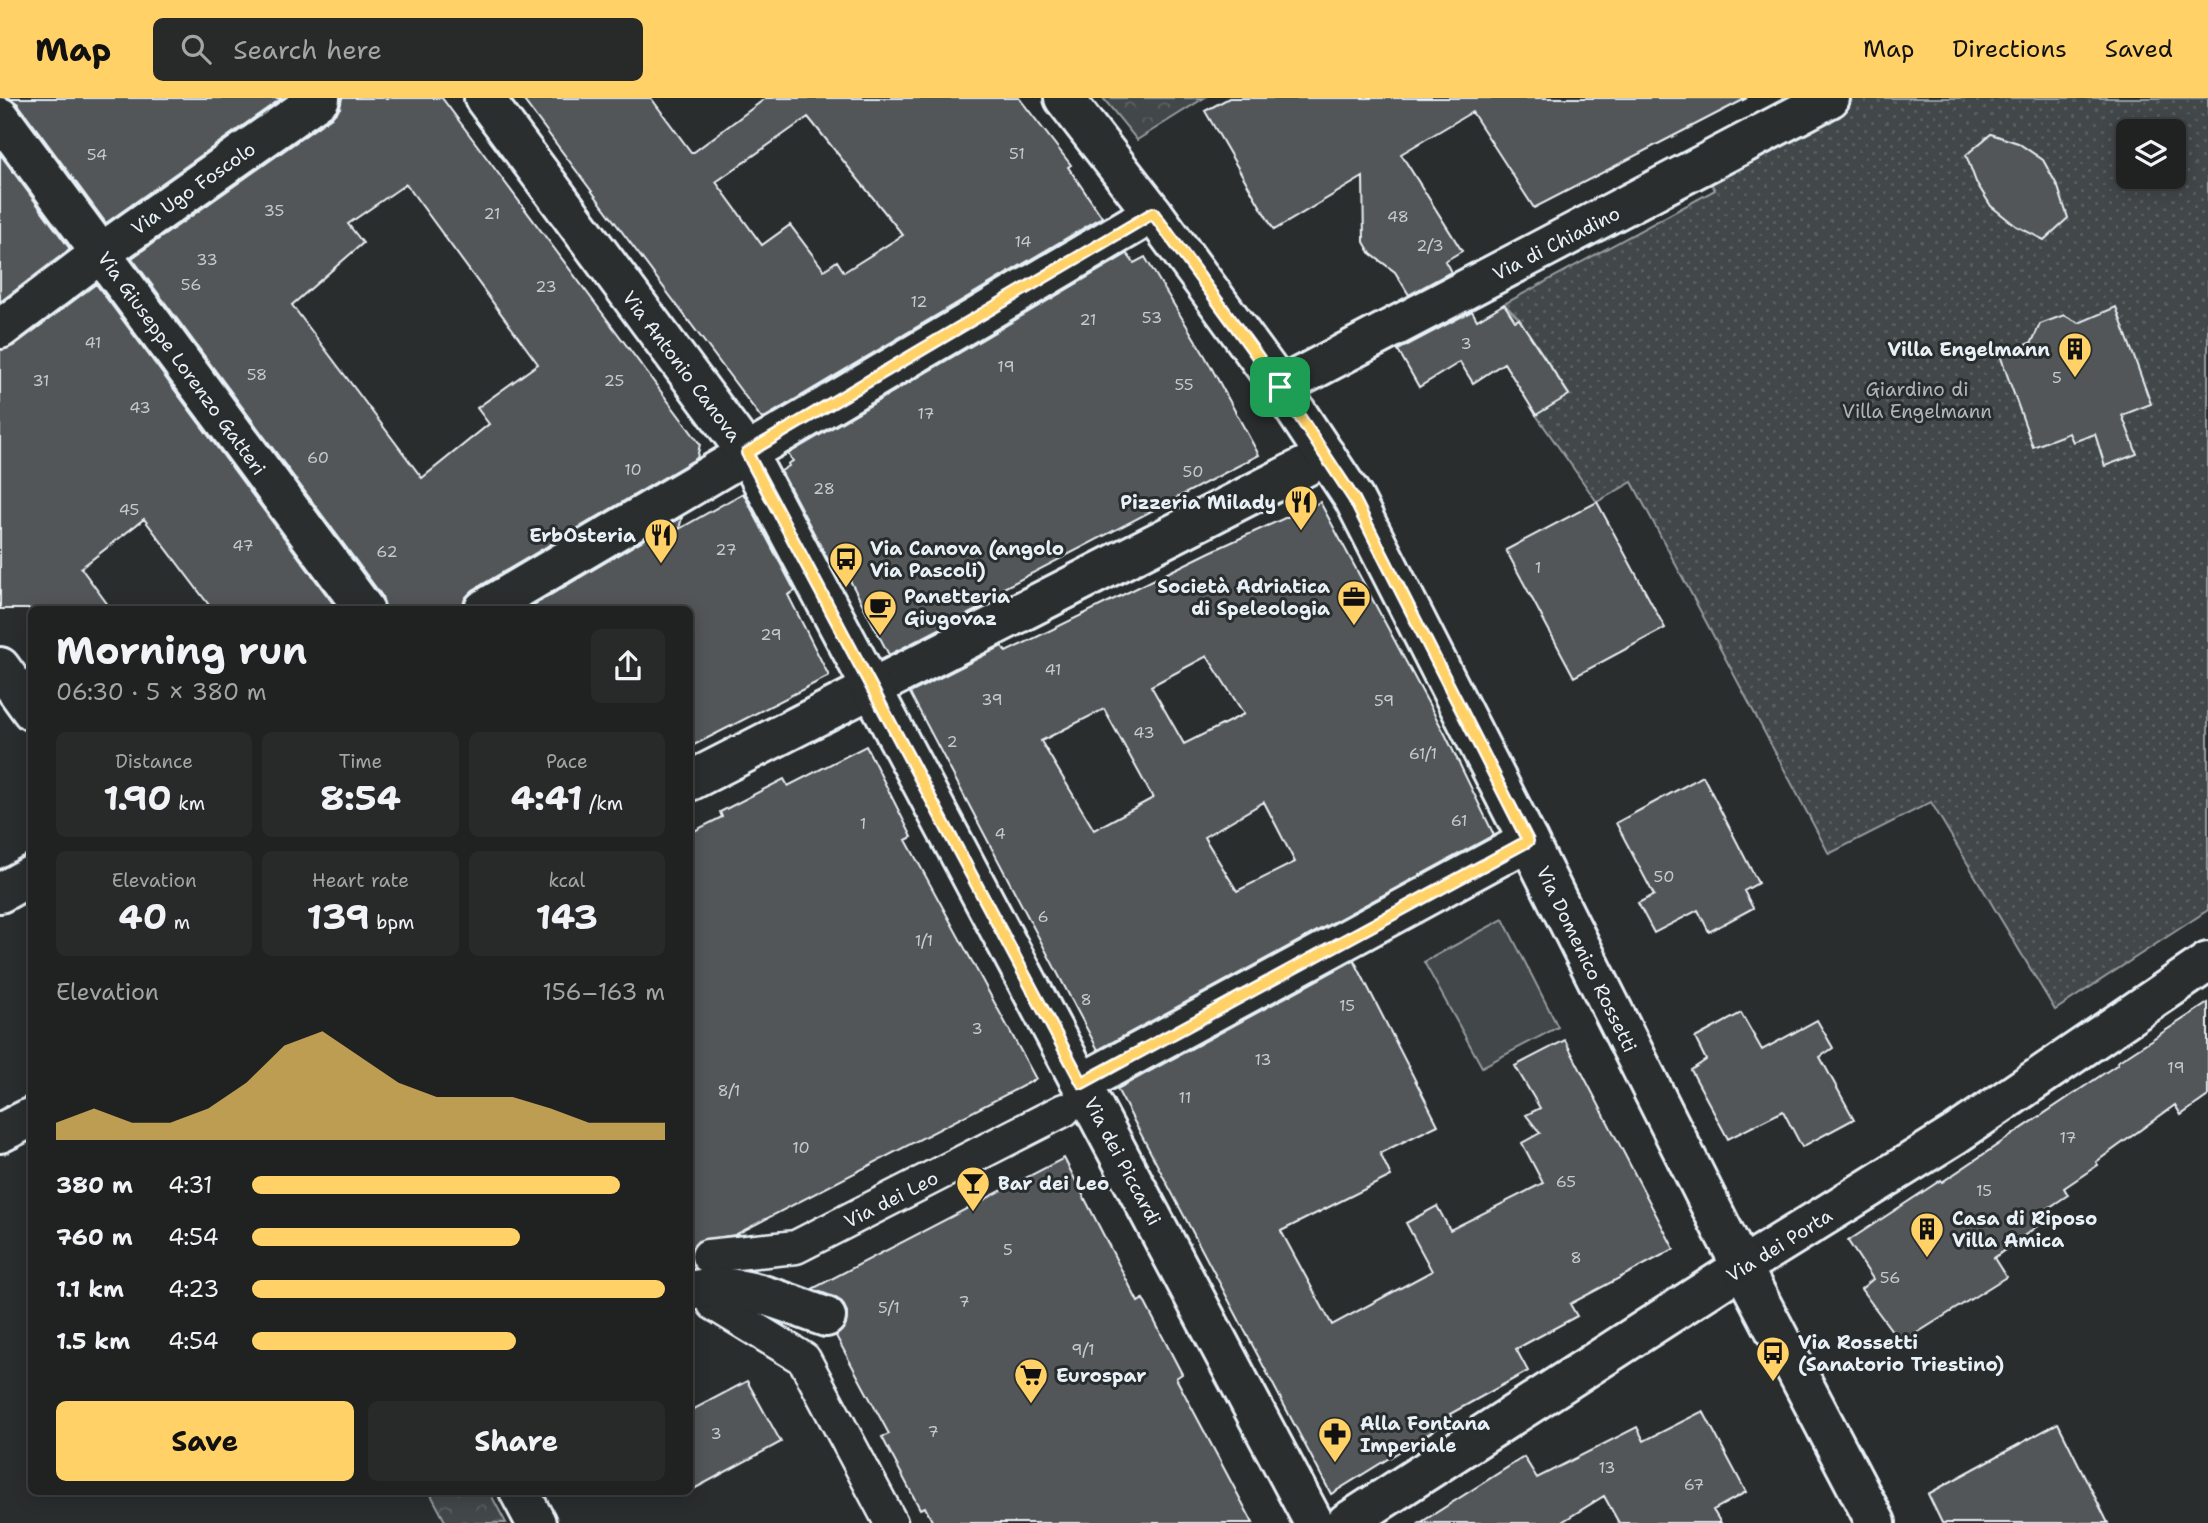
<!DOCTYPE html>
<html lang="en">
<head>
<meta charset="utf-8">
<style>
  body { margin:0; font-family:"Shantell Sans",sans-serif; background:#282a2a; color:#f1f3f6; height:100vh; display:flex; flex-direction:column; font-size:26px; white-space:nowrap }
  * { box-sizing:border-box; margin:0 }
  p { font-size:23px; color:#a2a4a5 }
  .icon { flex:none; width:38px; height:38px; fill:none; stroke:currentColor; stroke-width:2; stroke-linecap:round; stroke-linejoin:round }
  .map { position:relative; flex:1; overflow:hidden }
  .drawer { position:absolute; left:28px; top:508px; width:665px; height:889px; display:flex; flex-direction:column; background:#202222; border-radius:10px; box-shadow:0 4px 18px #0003,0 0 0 2px #3d3f40 }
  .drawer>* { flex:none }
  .controls { position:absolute; left:2116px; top:21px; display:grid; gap:14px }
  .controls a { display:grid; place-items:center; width:70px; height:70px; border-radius:10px; background:#202222; box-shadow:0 4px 18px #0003,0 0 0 2px #3d3f40; font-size:35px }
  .pin { position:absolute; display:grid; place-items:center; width:60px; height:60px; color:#fff; margin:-30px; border-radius:14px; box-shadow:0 4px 10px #0006 }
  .round { display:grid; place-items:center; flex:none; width:74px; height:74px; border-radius:10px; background:#282a2a }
  .summary { display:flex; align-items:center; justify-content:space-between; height:119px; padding:0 28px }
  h1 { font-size:38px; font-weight:700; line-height:52px }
  .stats { display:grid; grid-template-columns:repeat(3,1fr); gap:10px; height:119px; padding:7px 28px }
  .stats div { display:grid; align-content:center; border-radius:10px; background:#282a2a; text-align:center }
  .stats b { font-size:35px; font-weight:700 }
  .stats small { font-size:19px; font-weight:400 }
  .stats p { font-size:19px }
  .chart { height:196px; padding:14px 28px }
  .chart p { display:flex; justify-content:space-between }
  .chart svg { width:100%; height:126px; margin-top:7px; fill:#ffd166; opacity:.7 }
  .action { display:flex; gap:14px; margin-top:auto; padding:14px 28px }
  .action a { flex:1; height:80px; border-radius:10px; background:#ffd166; color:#111; font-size:28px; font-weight:700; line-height:80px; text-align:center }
  .action a+a { background:#282a2a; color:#f1f3f6 }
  ul { padding:0 28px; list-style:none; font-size:23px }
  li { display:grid; grid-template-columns:112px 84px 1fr; align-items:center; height:52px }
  li i { height:18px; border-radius:9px; background:#ffd166 }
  header { display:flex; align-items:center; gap:42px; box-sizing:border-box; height:98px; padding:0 35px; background:#ffd166; color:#111 }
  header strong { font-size:33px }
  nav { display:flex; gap:38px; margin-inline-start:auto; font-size:24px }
  .search { width:490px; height:63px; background:#282a2a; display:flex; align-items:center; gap:18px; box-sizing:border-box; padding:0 24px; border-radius:10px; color:#a2a4a5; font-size:26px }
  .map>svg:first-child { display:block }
  .forest { fill:url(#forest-crowns); stroke:#959ca0; stroke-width:2 }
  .park { fill:url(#park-dots); stroke:#959ca0; stroke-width:2; fill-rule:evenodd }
  .garden { fill:#424648; stroke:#959ca0; stroke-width:2 }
  .building { fill:#535759; stroke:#e8f1f8; stroke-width:2; fill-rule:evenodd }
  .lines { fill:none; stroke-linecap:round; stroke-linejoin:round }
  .pedestrian-casing { stroke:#e8f1f8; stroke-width:37 }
  .minor-casing { stroke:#e8f1f8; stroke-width:44 }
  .tertiary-casing { stroke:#e8f1f8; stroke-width:44 }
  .secondary-casing { stroke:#e8f1f8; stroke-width:44 }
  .pedestrian { stroke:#2a2d2e; stroke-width:32 }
  .minor { stroke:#2a2d2e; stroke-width:38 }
  .tertiary { stroke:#2a2d2e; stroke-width:38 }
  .secondary { stroke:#2a2d2e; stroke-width:38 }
  .route-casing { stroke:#fff; stroke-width:14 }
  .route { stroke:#ffd166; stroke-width:9 }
  .labels { text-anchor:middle; stroke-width:6; stroke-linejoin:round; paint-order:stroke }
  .number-label { font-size:16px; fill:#c3cad0 }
  .street-label { font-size:19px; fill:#e8f1f8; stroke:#2a2d2e }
  .poi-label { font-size:19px; font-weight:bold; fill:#e8f1f8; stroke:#2a2d2e; text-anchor:start }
  .park-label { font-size:19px; fill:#aeb5ba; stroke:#2a2d2e }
</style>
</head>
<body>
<header>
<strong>Map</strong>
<div class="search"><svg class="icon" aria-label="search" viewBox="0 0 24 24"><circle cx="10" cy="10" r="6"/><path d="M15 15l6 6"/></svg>Search here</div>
<nav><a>Map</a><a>Directions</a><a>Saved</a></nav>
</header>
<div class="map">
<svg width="2208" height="1425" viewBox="0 0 2208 1425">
  <defs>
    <pattern id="forest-crowns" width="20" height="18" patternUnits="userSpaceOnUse" patternTransform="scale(1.75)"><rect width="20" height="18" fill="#424648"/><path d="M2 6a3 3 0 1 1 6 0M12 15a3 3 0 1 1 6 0" fill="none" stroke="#5d6163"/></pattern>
    <pattern id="park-dots" width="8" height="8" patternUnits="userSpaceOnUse" patternTransform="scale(1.75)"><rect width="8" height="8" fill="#424648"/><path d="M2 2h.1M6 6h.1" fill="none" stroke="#5d6163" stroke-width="1.8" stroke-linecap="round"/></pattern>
  </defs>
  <rect width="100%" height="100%" fill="#2a2d2e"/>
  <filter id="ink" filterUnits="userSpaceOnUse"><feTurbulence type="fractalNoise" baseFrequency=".0143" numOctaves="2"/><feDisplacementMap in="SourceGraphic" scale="14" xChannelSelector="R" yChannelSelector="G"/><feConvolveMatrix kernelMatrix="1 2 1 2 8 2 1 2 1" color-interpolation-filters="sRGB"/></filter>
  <g filter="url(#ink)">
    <path class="forest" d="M 1103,0 L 1204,0 L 1137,42 Z
      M 429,1393 L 489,1393 L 506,1425 L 446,1425 Z"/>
    <path class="park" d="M 1848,0 L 2208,0 L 2208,812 L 2055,912 L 1931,704 L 1829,756 L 1632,384 L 1597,404 L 1536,317 L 1569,296 L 1519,221 L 1504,206 L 1715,92 L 1703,72 ZM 2128,33 L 2174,33 L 2174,79 L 2128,79 Z"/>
    <path class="garden" d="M 1503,821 L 1558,929 L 1482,969 L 1424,864 Z"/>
    <path class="building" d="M 10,0 L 282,0 L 106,125 L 18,6 Z
      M 342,0 L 442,0 L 700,346 L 697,360 L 473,492 L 465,500 L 462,511 L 385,511 L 382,498 L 132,160 L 333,18 L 340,10 ZM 406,86 L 538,266 L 477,310 L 489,326 L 422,380 L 292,207 L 363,145 L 348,126 Z
      M 522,0 L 651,0 L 691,54 L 694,54 L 766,0 L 1019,0 L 1071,67 L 1068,69 L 1102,119 L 762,321 ZM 808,19 L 903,137 L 844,174 L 837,163 L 824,172 L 790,127 L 762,147 L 716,84 Z
      M 1229,0 L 1747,0 L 1534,110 L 1472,14 L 1401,56 L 1462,153 L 1445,163 L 1451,174 L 1409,197 L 1395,174 L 1371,156 L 1364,144 L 1363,79 L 1274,132 L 1205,13 Z
      M 1991,36 L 2018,45 L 2043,62 L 2058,89 L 2068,120 L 2044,142 L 2016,128 L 1991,108 L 1976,84 L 1966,57 Z
      M 0,56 L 70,151 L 0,204 Z
      M 1127,156 L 1134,165 L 1145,159 L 1205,258 L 1259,357 L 979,503 L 982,509 L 889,557 L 843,469 L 834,473 L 781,373 L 789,368 L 788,366 L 793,363 L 788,356 Z
      M 96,186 L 337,511 L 212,511 L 144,421 L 81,470 L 111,511 L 0,511 L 0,252 L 13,248 Z
      M 1504,206 L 1515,223 L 1519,221 L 1569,297 L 1536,317 L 1504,265 L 1473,285 L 1460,264 L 1419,289 L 1398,252 L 1472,213 L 1477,222 Z
      M 2116,209 L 2151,306 L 2122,317 L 2137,356 L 2105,368 L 2095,336 L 2073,344 L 2069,335 L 2033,349 L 2000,257 L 2032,244 L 2040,226 L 2064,217 L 2079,225 Z
      M 743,395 L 795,493 L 788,497 L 829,578 L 690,649 L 690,511 L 527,511 L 682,419 L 679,431 Z
      M 1320,404 L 1446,638 L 1494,737 L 1098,952 L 910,595 L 1002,548 L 1006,554 L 1210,454 ZM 1207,558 L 1244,616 L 1184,646 L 1151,588 ZM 1104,611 L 1153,700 L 1094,732 L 1041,643 ZM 1264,704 L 1295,764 L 1237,793 L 1204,739 Z
      M 1597,404 L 1665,530 L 1574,579 L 1506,452 Z
      M 866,648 L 912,739 L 906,742 L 1036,981 L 735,1137 L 698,1143 L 692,1150 L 690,1160 L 690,735 L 722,719 L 720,714 L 784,681 L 788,688 Z
      M 1703,678 L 1758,785 L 1744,793 L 1753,810 L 1709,834 L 1698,812 L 1654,835 L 1638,805 L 1654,797 L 1616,725 Z
      M 1354,862 L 1438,1027 L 1380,1055 L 1391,1078 L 1281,1133 L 1332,1227 L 1432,1173 L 1406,1125 L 1437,1108 L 1450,1132 L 1543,1085 L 1522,1045 L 1540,1035 L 1526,1017 L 1540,1010 L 1515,968 L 1565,942 L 1674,1151 L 1570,1206 L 1577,1218 L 1516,1251 L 1528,1273 L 1450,1316 L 1452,1321 L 1331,1396 L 1117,991 Z
      M 2208,905 L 2208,998 L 2181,1017 L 2175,1007 L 2096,1064 L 2098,1067 L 2064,1090 L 2068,1097 L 2035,1119 L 2040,1126 L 1994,1160 L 2006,1179 L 1901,1245 L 1861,1191 L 1873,1181 L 1848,1143 L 1941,1082 L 1942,1084 L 2118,966 L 2117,964 Z
      M 1741,915 L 1762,952 L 1817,922 L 1833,950 L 1820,959 L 1854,1021 L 1802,1049 L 1783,1013 L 1728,1041 L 1691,972 L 1706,962 L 1695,940 Z
      M 1064,1060 L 1138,1204 L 1143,1201 L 1182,1276 L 1176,1280 L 1253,1425 L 933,1425 L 925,1409 L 920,1411 L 882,1339 L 889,1336 L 836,1238 L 846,1227 L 847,1214 L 842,1204 L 834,1199 L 812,1191 Z
      M 747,1283 L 781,1344 L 690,1393 L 690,1313 Z
      M 1703,1313 L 1746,1394 L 1713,1412 L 1721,1425 L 1619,1425 L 1604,1398 L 1560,1425 L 1420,1425 L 1524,1359 L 1537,1380 L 1637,1329 L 1644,1343 Z
      M 2058,1325 L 2108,1425 L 1942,1425 L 1928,1396 Z"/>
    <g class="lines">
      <g class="pedestrian-casing">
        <path id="pedestrian" d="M 708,1158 L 796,1149 L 1064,1012
          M 714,1206 L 804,1261 L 891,1425"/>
      </g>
      <g class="minor-casing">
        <path id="minor" d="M 0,19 L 364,511
          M 0,231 L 101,155 L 320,0
          M 1280,289 L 1830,0
          M 484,511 L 1153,115
          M 0,569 L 32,613
          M 0,795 L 32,777
          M 1082,985 L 1528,743
          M 690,1193 C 737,1181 782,1204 826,1219
          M 519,1393 L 536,1425
          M 1346,1425 L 1742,1169 L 1956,1036 L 2208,864"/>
      </g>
      <g class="tertiary-casing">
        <path id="tertiary" d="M 690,683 L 1326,358
          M 0,1035 L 32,1019"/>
      </g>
      <g class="secondary-casing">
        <path id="secondary" d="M 484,0 L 747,355 L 1314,1425
          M 1064,0 L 1153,115 L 1280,289 L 1354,401 L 1528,743 L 1721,1129 L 1876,1425"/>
      </g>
      <use href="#pedestrian" class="pedestrian"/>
      <use href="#minor" class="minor"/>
      <use href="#tertiary" class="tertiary"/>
      <use href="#secondary" class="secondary"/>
    </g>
  </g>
  <g class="lines" filter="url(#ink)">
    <g class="route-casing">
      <path id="route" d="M 1153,115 L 1280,289 L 1354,401 L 1528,743 L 1082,985 L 747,355 Z"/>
    </g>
    <use href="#route" class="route"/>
  </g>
  <defs>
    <g id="building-pin" transform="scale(1.75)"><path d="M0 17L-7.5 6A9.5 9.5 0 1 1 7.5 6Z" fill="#ffd166" stroke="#2a2d2e"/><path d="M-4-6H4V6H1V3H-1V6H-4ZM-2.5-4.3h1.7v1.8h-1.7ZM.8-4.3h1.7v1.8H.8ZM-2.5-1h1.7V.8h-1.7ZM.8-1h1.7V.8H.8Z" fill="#111"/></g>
    <g id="restaurant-pin" transform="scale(1.75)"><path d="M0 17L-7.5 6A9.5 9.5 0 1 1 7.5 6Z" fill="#ffd166" stroke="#2a2d2e"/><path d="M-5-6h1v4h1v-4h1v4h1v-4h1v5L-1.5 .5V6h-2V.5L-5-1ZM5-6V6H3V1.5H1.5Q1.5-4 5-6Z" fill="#111"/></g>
    <g id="bus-pin" transform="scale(1.75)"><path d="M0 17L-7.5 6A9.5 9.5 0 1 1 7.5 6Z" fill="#ffd166" stroke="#2a2d2e"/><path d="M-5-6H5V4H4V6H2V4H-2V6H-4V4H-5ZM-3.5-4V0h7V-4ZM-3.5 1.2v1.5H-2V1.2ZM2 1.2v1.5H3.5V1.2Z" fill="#111"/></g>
    <g id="office-pin" transform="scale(1.75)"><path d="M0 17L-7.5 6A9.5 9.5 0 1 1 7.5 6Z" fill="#ffd166" stroke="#2a2d2e"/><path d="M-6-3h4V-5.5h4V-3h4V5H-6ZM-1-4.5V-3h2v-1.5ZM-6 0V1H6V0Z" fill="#111"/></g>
    <g id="cafe-pin" transform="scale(1.75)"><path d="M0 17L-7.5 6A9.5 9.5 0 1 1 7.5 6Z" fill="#ffd166" stroke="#2a2d2e"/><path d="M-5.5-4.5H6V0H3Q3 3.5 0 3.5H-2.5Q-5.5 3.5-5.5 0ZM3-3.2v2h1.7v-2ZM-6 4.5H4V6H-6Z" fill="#111"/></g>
    <g id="bar-pin" transform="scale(1.75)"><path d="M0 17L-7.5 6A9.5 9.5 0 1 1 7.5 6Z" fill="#ffd166" stroke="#2a2d2e"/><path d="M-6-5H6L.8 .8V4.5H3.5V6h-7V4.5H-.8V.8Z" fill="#111"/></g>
    <g id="supermarket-pin" transform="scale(1.75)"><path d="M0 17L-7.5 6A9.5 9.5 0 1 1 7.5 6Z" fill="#ffd166" stroke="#2a2d2e"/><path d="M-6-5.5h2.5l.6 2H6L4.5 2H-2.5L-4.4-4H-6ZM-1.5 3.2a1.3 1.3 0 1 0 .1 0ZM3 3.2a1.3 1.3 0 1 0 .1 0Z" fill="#111"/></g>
    <g id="pharmacy-pin" transform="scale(1.75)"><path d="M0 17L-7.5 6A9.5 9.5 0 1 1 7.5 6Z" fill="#ffd166" stroke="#2a2d2e"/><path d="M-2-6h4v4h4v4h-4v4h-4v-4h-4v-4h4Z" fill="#111"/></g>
  </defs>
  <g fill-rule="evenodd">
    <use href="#building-pin" x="2075" y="251"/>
    <use href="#restaurant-pin" x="1301" y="404"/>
    <use href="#restaurant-pin" x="661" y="437"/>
    <use href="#bus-pin" x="846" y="461"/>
    <use href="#office-pin" x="1354" y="499"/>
    <use href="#cafe-pin" x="880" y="509"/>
    <use href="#bar-pin" x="973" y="1085"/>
    <use href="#building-pin" x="1927" y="1131"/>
    <use href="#bus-pin" x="1773" y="1255"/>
    <use href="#supermarket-pin" x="1031" y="1277"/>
    <use href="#pharmacy-pin" x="1335" y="1336"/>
  </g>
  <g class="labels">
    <g class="number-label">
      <text x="1017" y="61">51</text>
      <text x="97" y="62">54</text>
      <text x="274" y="118">35</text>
      <text x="492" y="121">21</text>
      <text x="1398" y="124">48</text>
      <text x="1023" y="149">14</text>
      <text x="1430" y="153">2/3</text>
      <text x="207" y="167">33</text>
      <text x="191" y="192">56</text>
      <text x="546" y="194">23</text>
      <text x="919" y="209">12</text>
      <text x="1152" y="225">53</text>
      <text x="1088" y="227">21</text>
      <text x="93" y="250">41</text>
      <text x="1466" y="251">3</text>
      <text x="1006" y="274">19</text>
      <text x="257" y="282">58</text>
      <text x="2057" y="285">5</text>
      <text x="41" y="288">31</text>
      <text x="614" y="288">25</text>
      <text x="1184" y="292">55</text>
      <text x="140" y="315">43</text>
      <text x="926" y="321">17</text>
      <text x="318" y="365">60</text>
      <text x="633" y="377">10</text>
      <text x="1193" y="379">50</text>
      <text x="824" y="396">28</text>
      <text x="129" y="417">45</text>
      <text x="243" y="453">47</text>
      <text x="726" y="457">27</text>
      <text x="387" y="459">62</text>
      <text x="1538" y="475">1</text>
      <text x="771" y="542">29</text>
      <text x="1053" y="577">41</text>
      <text x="992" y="607">39</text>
      <text x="1384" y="608">59</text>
      <text x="1144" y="640">43</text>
      <text x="952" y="649">2</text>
      <text x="1423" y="661">61/1</text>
      <text x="1459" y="728">61</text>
      <text x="863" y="731">1</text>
      <text x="1000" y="741">4</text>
      <text x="1664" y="784">50</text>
      <text x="1043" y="824">6</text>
      <text x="924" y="848">1/1</text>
      <text x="1086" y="907">8</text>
      <text x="1347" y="913">15</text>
      <text x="977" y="936">3</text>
      <text x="1263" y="967">13</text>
      <text x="2176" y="975">19</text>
      <text x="729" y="998">8/1</text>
      <text x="1185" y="1005">11</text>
      <text x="2068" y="1045">17</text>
      <text x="801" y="1055">10</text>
      <text x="1566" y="1089">65</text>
      <text x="1984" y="1098">15</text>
      <text x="1008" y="1157">5</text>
      <text x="1576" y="1165">8</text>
      <text x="1890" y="1185">56</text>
      <text x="964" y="1209">7</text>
      <text x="889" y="1215">5/1</text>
      <text x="1083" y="1257">9/1</text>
      <text x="933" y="1339">7</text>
      <text x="716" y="1341">3</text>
      <text x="1607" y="1375">13</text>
      <text x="1694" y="1392">67</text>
    </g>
    <g class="street-label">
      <text transform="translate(193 90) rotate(-35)" y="7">Via Ugo Foscolo</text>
      <text transform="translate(1556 145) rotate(-27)" y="7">Via di Chiadino</text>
      <text transform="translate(182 265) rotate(54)" y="7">Via Giuseppe Lorenzo Gatteri</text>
      <text transform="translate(682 268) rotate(53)" y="7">Via Antonio Canova</text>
      <text transform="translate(1587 861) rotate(64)" y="7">Via Domenico Rossetti</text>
      <text transform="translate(1123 1063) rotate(62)" y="7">Via dei Piccardi</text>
      <text transform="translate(891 1101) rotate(-27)" y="7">Via dei Leo</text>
      <text transform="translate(1779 1147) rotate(-32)" y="7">Via dei Porta</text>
    </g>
    <g class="poi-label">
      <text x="2050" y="258" text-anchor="end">Villa Engelmann</text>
      <text x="1276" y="411" text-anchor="end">Pizzeria Milady</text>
      <text x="636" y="444" text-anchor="end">ErbOsteria</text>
      <text x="870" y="457">Via Canova (angolo<tspan x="870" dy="22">Via Pascoli)</tspan></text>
      <text x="1330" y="495" text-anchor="end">Società Adriatica<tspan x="1330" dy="22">di Speleologia</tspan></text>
      <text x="904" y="505">Panetteria<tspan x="904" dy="22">Giugovaz</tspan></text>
      <text x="998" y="1092">Bar dei Leo</text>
      <text x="1952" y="1127">Casa di Riposo<tspan x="1952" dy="22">Villa Amica</tspan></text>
      <text x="1798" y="1251">Via Rossetti<tspan x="1798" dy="22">(Sanatorio Triestino)</tspan></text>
      <text x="1056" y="1284">Eurospar</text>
      <text x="1360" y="1332">Alla Fontana<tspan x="1360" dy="22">Imperiale</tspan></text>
    </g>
    <g class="park-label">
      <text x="1917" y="298">Giardino di<tspan x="1917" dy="22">Villa Engelmann</tspan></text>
    </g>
  </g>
</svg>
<div class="controls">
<a><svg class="icon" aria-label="layers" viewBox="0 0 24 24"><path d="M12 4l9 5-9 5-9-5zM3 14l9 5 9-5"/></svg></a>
</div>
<div class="pin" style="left:1280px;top:289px;background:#1e9e55"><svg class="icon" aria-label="arrive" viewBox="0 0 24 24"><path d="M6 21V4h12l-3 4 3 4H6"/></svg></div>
<section class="drawer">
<div class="summary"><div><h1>Morning run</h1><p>06:30 · 5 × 380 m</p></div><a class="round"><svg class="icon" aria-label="share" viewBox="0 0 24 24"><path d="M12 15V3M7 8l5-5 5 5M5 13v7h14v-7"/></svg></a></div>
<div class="stats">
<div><p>Distance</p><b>1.90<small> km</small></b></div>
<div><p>Time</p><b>8:54</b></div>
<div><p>Pace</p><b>4:41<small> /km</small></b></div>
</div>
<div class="stats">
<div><p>Elevation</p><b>40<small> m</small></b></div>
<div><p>Heart rate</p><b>139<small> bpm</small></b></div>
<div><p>kcal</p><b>143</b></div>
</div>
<div class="chart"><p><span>Elevation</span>156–163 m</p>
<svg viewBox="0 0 160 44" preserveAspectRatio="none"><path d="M0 44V38L10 33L20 38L30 38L40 33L50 24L60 11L70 6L80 15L90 24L100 29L110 29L120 29L130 33L140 38L150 38L160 38V44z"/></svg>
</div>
<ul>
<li><b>380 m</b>4:31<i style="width:89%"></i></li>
<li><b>760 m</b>4:54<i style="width:65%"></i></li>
<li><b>1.1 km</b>4:23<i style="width:100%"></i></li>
<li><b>1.5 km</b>4:54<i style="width:64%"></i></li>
</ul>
<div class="action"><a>Save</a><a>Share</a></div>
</section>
</div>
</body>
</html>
